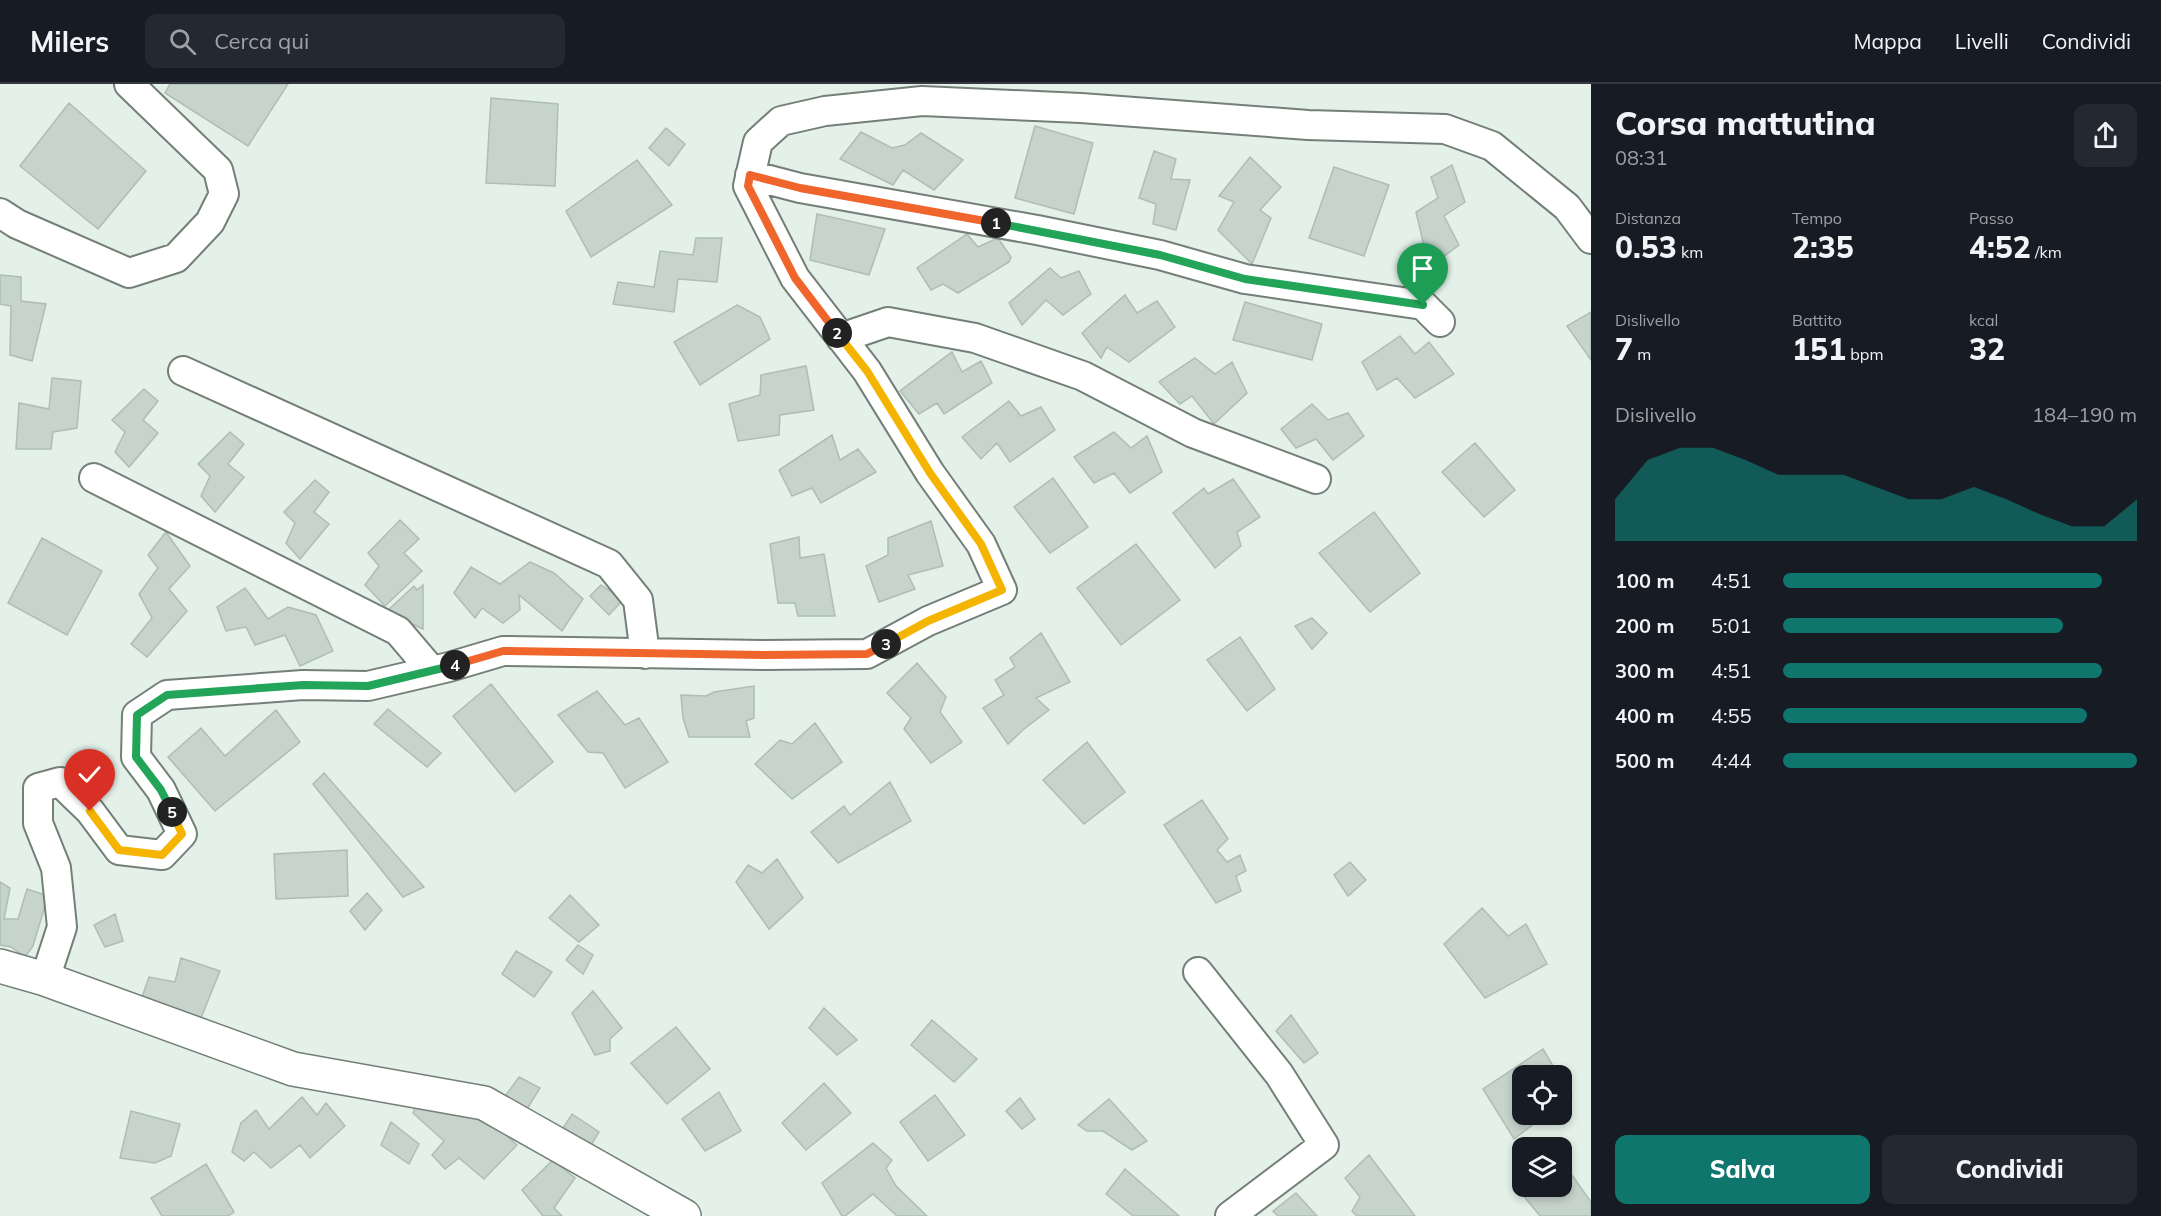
<!DOCTYPE html>
<html lang="it">
<head>
<meta charset="utf-8">
<style>
  body { margin:0; font-family:Mulish,sans-serif; background:#242831; color:#f1f3f6; height:100vh; display:flex; flex-direction:column; font-size:22px; white-space:nowrap }
  * { box-sizing:border-box; margin:0 }
  p { font-size:20px; color:#9ea1a6 }
  .icon { flex:none; width:33px; height:33px; fill:none; stroke:currentColor; stroke-width:2; stroke-linecap:round; stroke-linejoin:round }
  .map { position:relative; flex:1; overflow:hidden }
  .side { display:flex; flex-direction:column; background:#171b24; width:570px }
  .side>* { flex:none }
  .buttons { position:absolute; left:1512px; top:981px; display:grid; gap:12px }
  .buttons a { display:grid; place-items:center; width:60px; height:60px; border-radius:12px; background:#171b24; box-shadow:0 3px 9px #0003; font-size:30px }
  .pin { position:absolute; display:grid; place-items:center; width:51px; height:51px; color:#fff; margin:-62px -26px; border-radius:50% 50% 50% 0; rotate:-45deg; box-shadow:0 0 6px #0007 }
  .pin .icon { rotate:45deg }
  .km { position:absolute; width:30px; height:30px; margin:-15px; border-radius:50%; background:#222; color:#fff; font-size:16px; line-height:30px; text-align:center }
  .round { display:grid; place-items:center; flex:none; width:63px; height:63px; border-radius:12px; background:#242831 }
  .overview { display:flex; align-items:center; justify-content:space-between; height:102px; padding:0 24px }
  h1 { font-size:33px; font-weight:800; line-height:45px }
  .metrics { display:grid; grid-template-columns:repeat(3,1fr); gap:9px; height:102px; padding:6px 24px }
  .metrics div { display:grid; align-content:center }
  .metrics b { font-size:30px; font-weight:800 }
  .metrics small { font-size:16px; font-weight:400 }
  .metrics p { font-size:16px }
  .chart { height:168px; padding:12px 24px }
  .chart p { display:flex; justify-content:space-between }
  .chart svg { width:100%; height:108px; margin-top:6px; fill:#0f766e; opacity:.7 }
  .cta { display:flex; gap:12px; margin-top:auto; padding:12px 24px }
  .cta a { flex:1; height:69px; border-radius:12px; background:#0f766e; color:#fff; font-size:24px; font-weight:800; line-height:69px; text-align:center }
  .cta a+a { background:#242831; color:#f1f3f6 }
  ul { padding:0 24px; list-style:none; font-size:20px }
  li { display:grid; grid-template-columns:96px 72px 1fr; align-items:center; height:45px }
  li i { height:15px; border-radius:8px; background:#0f766e }
  header { display:flex; align-items:center; gap:36px; box-sizing:border-box; height:84px; padding:0 30px; background:#171b24; border-bottom:2px solid #363941 }
  header strong { font-size:28px }
  nav { display:flex; gap:33px; margin-inline-start:auto; font-size:21px }
  .search { width:420px; height:54px; background:#242831; display:flex; align-items:center; gap:15px; box-sizing:border-box; padding:0 21px; border-radius:12px; color:#9ea1a6; font-size:22px }
  main { display:flex; flex:1; min-height:0 }
  .map>svg:first-child { display:block }
  .building { fill:#c6d4cc; stroke:#afbdb5; stroke-width:1.5 }
  .lines { fill:none; stroke-linecap:round; stroke-linejoin:round }
  .street-casing { stroke:#737f78; stroke-width:32 }
  .secondary-casing { stroke:#737f78; stroke-width:36 }
  .street { stroke:#fff; stroke-width:28 }
  .secondary { stroke:#fff; stroke-width:33 }
  .split-1-casing { stroke:#fff; stroke-width:12 }
  .split-2-casing { stroke:#fff; stroke-width:12 }
  .split-3-casing { stroke:#fff; stroke-width:12 }
  .split-4-casing { stroke:#fff; stroke-width:12 }
  .split-5-casing { stroke:#fff; stroke-width:12 }
  .split-6-casing { stroke:#fff; stroke-width:12 }
  .split-1 { stroke:#22a559; stroke-width:8 }
  .split-2 { stroke:#f0652b; stroke-width:8 }
  .split-3 { stroke:#f5b400; stroke-width:8 }
  .split-4 { stroke:#f0652b; stroke-width:8 }
  .split-5 { stroke:#22a559; stroke-width:8 }
  .split-6 { stroke:#f5b400; stroke-width:8 }
</style>
</head>
<body>
<header>
<strong>Milers</strong>
<div class="search"><svg class="icon" aria-label="search" viewBox="0 0 24 24"><circle cx="10" cy="10" r="6"/><path d="M15 15l6 6"/></svg>Cerca qui</div>
<nav><a>Mappa</a><a>Livelli</a><a>Condividi</a></nav>
</header>
<main>
<div class="map">
<svg width="1591" height="1132" viewBox="0 0 1591 1132">
  <rect width="100%" height="100%" fill="#e3f1e9"/>
  <path class="building" d="M 170,0 L 288,0 L 248,62 L 165,9 Z
    M 491,14 L 558,20 L 555,102 L 486,99 Z
    M 69,19 L 146,87 L 98,145 L 20,82 Z
    M 1035,42 L 1093,59 L 1074,130 L 1015,114 Z
    M 666,44 L 685,60 L 669,82 L 649,64 Z
    M 861,48 L 892,64 L 905,61 L 921,49 L 963,76 L 934,106 L 903,86 L 893,101 L 840,75 Z
    M 1154,67 L 1176,75 L 1171,95 L 1190,96 L 1176,146 L 1153,140 L 1156,120 L 1139,114 Z
    M 1250,73 L 1281,103 L 1260,126 L 1271,134 L 1252,180 L 1218,146 L 1234,118 L 1219,112 Z
    M 637,76 L 672,121 L 591,173 L 566,127 Z
    M 1452,81 L 1465,118 L 1444,132 L 1459,161 L 1414,195 L 1404,175 L 1424,162 L 1416,128 L 1438,114 L 1431,93 Z
    M 1334,83 L 1389,101 L 1364,172 L 1309,154 Z
    M 817,130 L 885,145 L 869,191 L 810,176 Z
    M 967,150 L 978,163 L 998,154 L 1011,173 L 1009,178 L 958,209 L 943,200 L 931,206 L 917,184 Z
    M 696,154 L 722,154 L 717,198 L 678,195 L 674,228 L 613,220 L 618,198 L 654,203 L 660,167 L 693,171 Z
    M 1050,184 L 1061,194 L 1079,187 L 1091,210 L 1063,231 L 1046,216 L 1022,241 L 1009,219 Z
    M 0,191 L 21,193 L 21,217 L 46,220 L 32,277 L 10,271 L 11,222 L 0,220 Z
    M 1125,211 L 1137,229 L 1157,217 L 1175,243 L 1129,278 L 1107,263 L 1101,274 L 1082,249 Z
    M 1245,218 L 1322,240 L 1312,276 L 1233,256 Z
    M 737,221 L 760,233 L 770,255 L 700,301 L 674,258 Z
    M 1591,228 L 1591,276 L 1567,242 Z
    M 1400,252 L 1415,270 L 1429,258 L 1454,290 L 1415,314 L 1397,294 L 1377,306 L 1362,278 Z
    M 952,268 L 962,288 L 981,277 L 992,299 L 944,330 L 937,319 L 919,330 L 900,307 Z
    M 1195,274 L 1215,290 L 1232,278 L 1247,309 L 1214,340 L 1192,312 L 1180,320 L 1159,298 Z
    M 806,282 L 814,326 L 780,331 L 779,351 L 738,357 L 729,320 L 760,311 L 761,291 Z
    M 52,294 L 81,297 L 77,344 L 53,348 L 51,365 L 16,365 L 19,319 L 49,325 Z
    M 144,305 L 158,317 L 143,336 L 158,349 L 129,383 L 115,368 L 125,348 L 112,336 Z
    M 1009,317 L 1021,332 L 1041,323 L 1055,346 L 1010,378 L 997,359 L 981,375 L 962,353 Z
    M 1312,320 L 1328,336 L 1348,329 L 1364,352 L 1333,376 L 1316,355 L 1296,364 L 1281,345 Z
    M 230,348 L 244,360 L 228,380 L 244,393 L 215,428 L 201,412 L 210,392 L 198,380 Z
    M 1114,348 L 1131,364 L 1147,352 L 1162,388 L 1130,409 L 1114,389 L 1094,399 L 1074,373 Z
    M 832,351 L 840,376 L 858,365 L 876,388 L 821,419 L 812,404 L 792,412 L 779,386 Z
    M 1475,359 L 1515,406 L 1484,433 L 1442,388 Z
    M 1053,394 L 1088,443 L 1050,469 L 1014,423 Z
    M 1233,395 L 1260,433 L 1237,448 L 1241,462 L 1215,484 L 1173,429 L 1204,404 L 1208,410 Z
    M 315,396 L 329,408 L 314,428 L 329,440 L 300,475 L 286,459 L 295,439 L 284,428 Z
    M 1374,428 L 1420,489 L 1370,528 L 1319,469 Z
    M 400,436 L 419,455 L 404,469 L 422,487 L 385,522 L 365,501 L 379,482 L 368,469 Z
    M 931,437 L 943,482 L 908,491 L 915,505 L 879,518 L 866,482 L 888,471 L 888,454 Z
    M 166,448 L 190,482 L 169,505 L 187,527 L 147,573 L 131,560 L 152,534 L 139,510 L 158,484 L 148,471 Z
    M 799,453 L 800,474 L 824,470 L 835,532 L 798,532 L 795,519 L 778,519 L 770,460 Z
    M 42,454 L 102,487 L 67,551 L 8,519 Z
    M 1136,460 L 1180,516 L 1121,561 L 1077,504 Z
    M 530,478 L 554,489 L 583,515 L 562,547 L 519,511 L 520,526 L 503,539 L 482,524 L 475,534 L 454,509 L 471,483 L 500,500 Z
    M 423,501 L 423,545 L 386,528 L 414,502 L 417,506 Z
    M 601,501 L 623,516 L 609,531 L 590,512 Z
    M 245,504 L 268,535 L 288,523 L 316,531 L 333,567 L 300,582 L 285,551 L 255,561 L 246,543 L 226,547 L 217,523 Z
    M 1312,534 L 1327,549 L 1312,565 L 1295,542 Z
    M 1041,549 L 1070,598 L 1036,614 L 1049,626 L 1024,645 L 1008,660 L 983,624 L 1004,611 L 995,596 L 1015,583 L 1010,574 Z
    M 1240,553 L 1275,605 L 1247,627 L 1207,576 Z
    M 917,579 L 946,613 L 940,628 L 962,658 L 931,679 L 904,645 L 911,634 L 887,609 Z
    M 491,600 L 553,678 L 515,708 L 453,632 Z
    M 754,602 L 754,634 L 746,637 L 750,653 L 689,653 L 683,634 L 681,611 L 706,612 L 714,608 Z
    M 597,607 L 625,641 L 639,634 L 668,678 L 625,704 L 603,669 L 588,668 L 558,631 Z
    M 388,625 L 441,669 L 427,683 L 374,640 Z
    M 276,626 L 300,658 L 215,727 L 168,673 L 201,644 L 225,672 Z
    M 815,639 L 842,678 L 792,715 L 755,680 L 780,656 L 792,660 Z
    M 1087,658 L 1125,708 L 1084,740 L 1043,696 Z
    M 324,689 L 424,803 L 403,813 L 313,700 Z
    M 890,698 L 911,737 L 838,779 L 811,748 L 844,722 L 850,731 Z
    M 1202,716 L 1228,755 L 1217,766 L 1227,778 L 1240,771 L 1246,787 L 1236,792 L 1241,807 L 1216,819 L 1164,741 Z
    M 347,766 L 348,812 L 276,815 L 274,770 Z
    M 777,775 L 803,814 L 769,845 L 736,798 L 748,781 L 762,789 Z
    M 1350,778 L 1366,796 L 1348,812 L 1334,791 Z
    M 0,798 L 10,804 L 4,835 L 18,835 L 27,805 L 48,812 L 33,862 L 25,873 L 11,863 L 0,861 Z
    M 367,809 L 382,826 L 365,846 L 350,827 Z
    M 570,811 L 599,841 L 579,858 L 549,834 Z
    M 1482,824 L 1508,852 L 1526,840 L 1547,880 L 1485,914 L 1444,860 Z
    M 115,830 L 123,857 L 105,863 L 94,841 Z
    M 578,861 L 593,871 L 583,890 L 566,876 Z
    M 516,867 L 552,888 L 534,913 L 502,890 Z
    M 181,874 L 220,887 L 201,934 L 141,916 L 149,893 L 175,898 Z
    M 593,907 L 622,944 L 610,955 L 610,967 L 595,971 L 572,929 Z
    M 824,924 L 857,956 L 837,971 L 809,944 Z
    M 1291,931 L 1318,969 L 1304,979 L 1276,947 Z
    M 932,936 L 977,975 L 954,998 L 911,961 Z
    M 676,943 L 710,985 L 667,1020 L 631,979 Z
    M 1543,965 L 1559,992 L 1522,992 L 1522,1030 L 1547,1030 L 1514,1055 L 1483,1005 Z
    M 519,993 L 540,1004 L 525,1028 L 506,1011 Z
    M 1562,995 L 1572,1012 L 1562,1020 Z
    M 824,999 L 851,1029 L 806,1066 L 782,1039 Z
    M 719,1008 L 741,1047 L 705,1067 L 682,1035 Z
    M 935,1011 L 965,1051 L 928,1077 L 900,1038 Z
    M 302,1013 L 317,1031 L 326,1019 L 345,1042 L 310,1074 L 300,1061 L 271,1084 L 254,1068 L 244,1077 L 232,1068 L 241,1039 L 256,1026 L 269,1045 Z
    M 419,1013 L 478,1026 L 517,1061 L 484,1095 L 459,1074 L 445,1085 L 432,1071 L 444,1057 L 413,1029 Z
    M 1020,1014 L 1035,1035 L 1022,1045 L 1006,1027 Z
    M 1109,1015 L 1147,1057 L 1132,1066 L 1103,1047 L 1087,1047 L 1078,1041 Z
    M 131,1027 L 180,1040 L 171,1072 L 155,1079 L 120,1074 Z
    M 572,1030 L 599,1048 L 587,1068 L 560,1049 Z
    M 391,1038 L 419,1060 L 409,1080 L 381,1061 Z
    M 873,1059 L 892,1076 L 886,1084 L 896,1102 L 927,1132 L 897,1132 L 873,1110 L 845,1132 L 842,1132 L 822,1099 Z
    M 1369,1071 L 1415,1132 L 1357,1132 L 1352,1127 L 1360,1113 L 1345,1094 Z
    M 553,1076 L 575,1094 L 554,1124 L 562,1132 L 543,1132 L 522,1106 Z
    M 1562,1077 L 1591,1118 L 1591,1132 L 1540,1132 L 1514,1100 L 1522,1094 L 1522,1102 L 1562,1102 Z
    M 206,1080 L 234,1128 L 228,1132 L 162,1132 L 151,1114 Z
    M 1125,1085 L 1179,1132 L 1133,1132 L 1106,1110 Z
    M 1296,1109 L 1317,1132 L 1278,1132 L 1273,1127 Z"/>
  <g class="lines">
    <g class="street-casing">
      <path id="street" d="M 750,91 L 800,104 L 1037,146 L 1160,171 L 1245,195 L 1423,221 L 1440,238
        M 0,129 L 17,140 L 129,189 L 176,174 L 210,138 L 224,110 L 218,86 L 129,0
        M 841,254 L 888,238 L 975,254 L 1083,292 L 1193,349 L 1316,395
        M 183,287 L 609,480 L 638,516 L 645,570
        M 94,394 L 398,547 L 432,587
        M 1198,888 L 1279,990 L 1324,1061 L 1230,1132
        M 45,895 L 62,843 L 56,784 L 38,739 L 38,704 L 60,698 L 90,727 L 119,766 L 162,771 L 182,750 L 161,706 L 136,673 L 137,631 L 167,611 L 303,601 L 368,602 L 449,583 L 503,567 L 765,571 L 867,570 L 928,537 L 1002,506 L 981,460 L 930,389 L 867,287 L 795,194 L 748,102 L 758,58 L 781,37 L 825,27 L 922,17 L 1081,24 L 1308,41 L 1445,45 L 1492,62 L 1567,123 L 1591,155"/>
    </g>
    <g class="secondary-casing">
      <path id="secondary" d="M 0,882 L 45,895 L 293,985 L 484,1019 L 684,1132"/>
    </g>
    <use href="#street" class="street"/>
    <use href="#secondary" class="secondary"/>
  </g>
  <g class="lines">
    <g class="split-1-casing">
      <path id="split-1" d="M 996,139 L 1160,171 L 1245,195 L 1423,221"/>
    </g>
    <g class="split-2-casing">
      <path id="split-2" d="M 837,249 L 795,194 L 748,102 L 750,91 L 800,104 L 996,139"/>
    </g>
    <g class="split-3-casing">
      <path id="split-3" d="M 837,249 L 867,287 L 930,389 L 981,460 L 1002,506 L 928,537 L 886,560"/>
    </g>
    <g class="split-4-casing">
      <path id="split-4" d="M 455,581 L 503,567 L 765,571 L 867,570 L 886,560"/>
    </g>
    <g class="split-5-casing">
      <path id="split-5" d="M 172,728 L 161,706 L 136,673 L 137,631 L 167,611 L 303,601 L 368,602 L 455,581"/>
    </g>
    <g class="split-6-casing">
      <path id="split-6" d="M 90,727 L 119,766 L 162,771 L 182,750 L 172,728"/>
    </g>
    <use href="#split-1" class="split-1"/>
    <use href="#split-2" class="split-2"/>
    <use href="#split-3" class="split-3"/>
    <use href="#split-4" class="split-4"/>
    <use href="#split-5" class="split-5"/>
    <use href="#split-6" class="split-6"/>
  </g>
</svg>
<div class="buttons">
<a><svg class="icon" aria-label="locate" viewBox="0 0 24 24"><circle cx="12" cy="12" r="6"/><path d="M12 2v4M12 18v4M2 12h4M18 12h4"/></svg></a>
<a><svg class="icon" aria-label="layers" viewBox="0 0 24 24"><path d="M12 4l9 5-9 5-9-5zM3 14l9 5 9-5"/></svg></a>
</div>
<div class="pin" style="left:1423px;top:221px;background:#1e9e55"><svg class="icon" aria-label="arrive" viewBox="0 0 24 24"><path d="M6 21V4h12l-3 4 3 4H6"/></svg></div>
<div class="pin" style="left:90px;top:727px;background:#d93025"><svg class="icon" aria-label="check" viewBox="0 0 24 24"><path d="M5 12l5 5 9-10"/></svg></div>
<b class="km" style="left:996px;top:139px">1</b>
<b class="km" style="left:837px;top:249px">2</b>
<b class="km" style="left:886px;top:560px">3</b>
<b class="km" style="left:455px;top:581px">4</b>
<b class="km" style="left:172px;top:728px">5</b>
</div>
<section class="side">
<div class="overview"><div><h1>Corsa mattutina</h1><p>08:31</p></div><a class="round"><svg class="icon" aria-label="share" viewBox="0 0 24 24"><path d="M12 15V3M7 8l5-5 5 5M5 13v7h14v-7"/></svg></a></div>
<div class="metrics">
<div><p>Distanza</p><b>0.53<small> km</small></b></div>
<div><p>Tempo</p><b>2:35</b></div>
<div><p>Passo</p><b>4:52<small> /km</small></b></div>
</div>
<div class="metrics">
<div><p>Dislivello</p><b>7<small> m</small></b></div>
<div><p>Battito</p><b>151<small> bpm</small></b></div>
<div><p>kcal</p><b>32</b></div>
</div>
<div class="chart"><p><span>Dislivello</span>184–190 m</p>
<svg viewBox="0 0 160 44" preserveAspectRatio="none"><path d="M0 44V27L10 11L20 6L30 6L40 11L50 17L60 17L70 17L80 22L90 27L100 27L110 22L120 27L130 33L140 38L150 38L160 27V44z"/></svg>
</div>
<ul>
<li><b>100 m</b>4:51<i style="width:90%"></i></li>
<li><b>200 m</b>5:01<i style="width:79%"></i></li>
<li><b>300 m</b>4:51<i style="width:90%"></i></li>
<li><b>400 m</b>4:55<i style="width:86%"></i></li>
<li><b>500 m</b>4:44<i style="width:100%"></i></li>
</ul>
<div class="cta"><a>Salva</a><a>Condividi</a></div>
</section>
</main>
</body>
</html>
